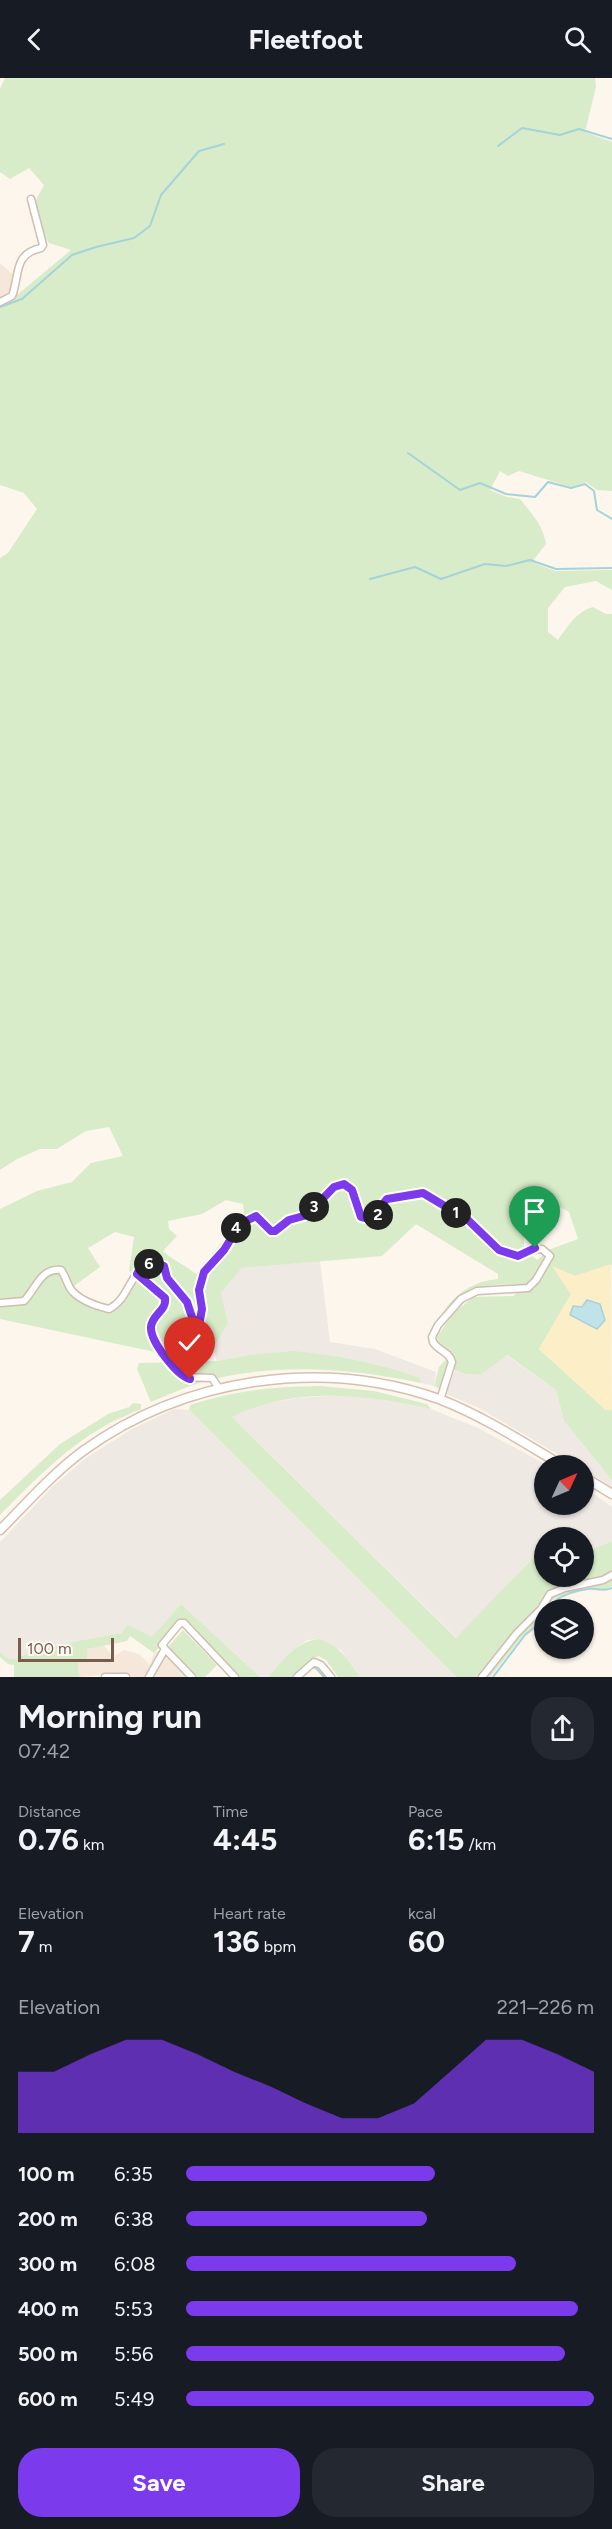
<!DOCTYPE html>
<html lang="en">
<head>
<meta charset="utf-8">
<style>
  body { margin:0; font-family:Figtree,sans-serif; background:#242831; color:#f1f3f6; height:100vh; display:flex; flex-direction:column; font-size:22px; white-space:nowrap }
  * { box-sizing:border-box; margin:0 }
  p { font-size:20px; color:#9ea1a6 }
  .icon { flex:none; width:33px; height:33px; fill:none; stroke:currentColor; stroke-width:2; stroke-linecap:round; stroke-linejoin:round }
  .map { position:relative; height:1599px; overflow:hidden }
  .drawer { display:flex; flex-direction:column; background:#171b24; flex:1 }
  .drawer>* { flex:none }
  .needle { width:39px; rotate:46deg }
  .buttons { position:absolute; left:534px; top:1377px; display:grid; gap:12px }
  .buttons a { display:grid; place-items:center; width:60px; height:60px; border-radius:50%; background:#171b24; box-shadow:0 2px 4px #0004; font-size:30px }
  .scale { position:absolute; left:18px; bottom:15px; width:96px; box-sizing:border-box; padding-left:6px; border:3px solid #7a5c4d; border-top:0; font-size:16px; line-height:21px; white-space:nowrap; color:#7a5c4d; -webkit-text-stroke:4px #fffaf3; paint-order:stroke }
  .pin { position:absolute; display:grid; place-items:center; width:51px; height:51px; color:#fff; margin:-62px -26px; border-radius:50% 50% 50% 0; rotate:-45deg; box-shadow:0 0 6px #0007 }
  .pin .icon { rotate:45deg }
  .km { position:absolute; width:30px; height:30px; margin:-15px; border-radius:50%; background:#222; color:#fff; font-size:16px; line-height:30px; text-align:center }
  .round { display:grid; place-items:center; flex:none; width:63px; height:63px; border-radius:24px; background:#242831 }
  .overview { display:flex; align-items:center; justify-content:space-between; height:102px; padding:0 18px }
  h1 { font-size:33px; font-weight:700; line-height:45px }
  .metrics { display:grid; grid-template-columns:repeat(3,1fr); gap:9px; height:102px; padding:6px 18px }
  .metrics div { display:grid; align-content:center }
  .metrics b { font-size:30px; font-weight:700 }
  .metrics small { font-size:16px; font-weight:400 }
  .metrics p { font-size:16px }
  .chart { height:168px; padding:12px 18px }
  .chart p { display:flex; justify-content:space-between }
  .chart svg { width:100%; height:108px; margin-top:6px; fill:#7c3aed; opacity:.7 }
  .action { display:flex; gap:12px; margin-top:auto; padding:12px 18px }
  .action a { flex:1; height:69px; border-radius:24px; background:#7c3aed; color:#fff; font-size:24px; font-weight:700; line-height:69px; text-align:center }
  .action a+a { background:#242831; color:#f1f3f6 }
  ul { padding:0 18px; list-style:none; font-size:20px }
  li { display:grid; grid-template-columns:96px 72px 1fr; align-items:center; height:45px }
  li i { height:15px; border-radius:8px; background:#7c3aed }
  header { display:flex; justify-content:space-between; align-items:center; height:78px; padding:0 18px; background:#171b24; font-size:27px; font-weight:700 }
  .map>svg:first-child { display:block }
  .residential { fill:#f5e8da }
  .industrial { fill:#efe9e4 }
  .green { fill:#d8ecc9; fill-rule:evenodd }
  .sand { fill:#fcefc7 }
  .water { fill:#bfe3e8; stroke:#a5d3da; stroke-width:1.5 }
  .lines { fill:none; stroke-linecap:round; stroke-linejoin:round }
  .stream { stroke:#a5d3da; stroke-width:2 }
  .street-casing { stroke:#d1beb0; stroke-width:9 }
  .secondary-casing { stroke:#d6c0b0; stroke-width:11 }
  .street { stroke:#fff; stroke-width:6 }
  .secondary { stroke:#fff; stroke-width:8 }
  .route-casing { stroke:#fff; stroke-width:12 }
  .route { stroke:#7c3aed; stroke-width:8 }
</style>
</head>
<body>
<header><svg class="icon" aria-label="back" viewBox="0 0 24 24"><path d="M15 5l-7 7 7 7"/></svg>Fleetfoot<svg class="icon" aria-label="search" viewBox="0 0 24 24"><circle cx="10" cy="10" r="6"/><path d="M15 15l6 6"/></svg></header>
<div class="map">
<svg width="612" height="1599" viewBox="0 0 612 1599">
  <rect width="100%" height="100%" fill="#fdf6ec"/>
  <path class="residential" d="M 0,185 L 20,203 L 12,221 L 0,225 Z
    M 104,1567 L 113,1579 L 124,1572 L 139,1576 L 150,1587 L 154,1575 L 168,1569 L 197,1599 L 133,1599 L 124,1595 L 79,1599 L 78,1585 L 87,1582 L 86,1571 Z"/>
  <path class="industrial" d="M 320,1183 L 330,1264 L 375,1271 L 436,1294 L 434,1308 L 421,1305 L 420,1300 L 249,1277 L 217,1283 L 213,1270 L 228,1246 L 221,1215 L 242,1190 Z
    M 506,1277 L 556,1312 L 564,1343 L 612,1402 L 612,1409 L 584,1392 L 584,1388 L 576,1387 L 479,1330 L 446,1316 L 455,1292 L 465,1296 L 481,1297 Z
    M 345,1317 L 383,1320 L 431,1331 L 478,1350 L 547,1387 L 544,1388 L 544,1426 L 584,1426 L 584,1409 L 612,1429 L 612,1463 L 595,1470 L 584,1471 L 584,1460 L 544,1460 L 544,1475 L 532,1481 L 457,1560 L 232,1339 L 253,1328 L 297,1320 Z
    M 174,1331 L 189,1332 L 456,1599 L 360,1599 L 341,1572 L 319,1561 L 307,1562 L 296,1570 L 268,1599 L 260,1599 L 181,1526 L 152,1560 L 122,1555 L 77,1563 L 26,1576 L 15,1581 L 7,1580 L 0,1573 L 0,1464 L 53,1408 L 86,1380 L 132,1351 Z"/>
  <path class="green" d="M 5,0 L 595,0 L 596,9 L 585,54 L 612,64 L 612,413 L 597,412 L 586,404 L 571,409 L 519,393 L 508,398 L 500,393 L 490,412 L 507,419 L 520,421 C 532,436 543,447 546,466 L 532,484 L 555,493 L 612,492 L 612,512 L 596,503 L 565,509 L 548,530 L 548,554 L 558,562 C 567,549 577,533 593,529 L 606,536 L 612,536 L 612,1187 L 575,1198 L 553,1189 L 571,1216 L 539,1271 L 606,1332 L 612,1332 L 612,1402 L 564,1343 L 556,1312 L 507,1277 L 481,1297 L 465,1296 L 448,1289 L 440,1311 L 434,1308 L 439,1289 L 452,1275 L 438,1265 L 437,1259 L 453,1235 L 474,1219 L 514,1218 L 523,1207 C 486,1205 469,1209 443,1234 C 456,1215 474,1203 498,1201 L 498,1196 L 416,1146 L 382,1178 L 242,1190 L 221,1215 L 228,1246 L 213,1270 L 200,1273 L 155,1274 L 0,1241 L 0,1131 L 37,1113 L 72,1104 L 91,1085 L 123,1078 L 109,1049 L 86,1053 L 57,1071 L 40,1071 L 17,1081 L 0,1092 L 0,480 L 8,475 L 37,431 L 24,415 L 0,407 L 0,225 L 12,221 L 71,172 L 49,165 L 29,135 L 44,107 L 29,90 L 10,101 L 0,94 L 0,11 ZM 226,1122 L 243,1126 L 244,1136 L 196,1196 C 185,1187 174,1183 163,1173 L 177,1158 L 169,1151 L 168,1143 L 202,1136 ZM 547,1122 L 569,1134 L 578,1161 L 548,1172 L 537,1182 L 524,1172 L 524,1158 L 536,1134 L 530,1131 ZM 115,1154 L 134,1159 L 129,1193 L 136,1200 C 132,1209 126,1224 118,1230 C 102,1243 83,1218 74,1208 L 100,1189 L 88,1170 Z
    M 293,1273 C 337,1277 378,1285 420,1300 L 421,1305 C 350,1290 274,1284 203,1304 C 185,1309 168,1317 151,1324 L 137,1291 L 139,1285 L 217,1283 L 249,1277 Z
    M 320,1308 L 374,1313 L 427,1326 L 431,1331 C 366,1316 294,1308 232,1339 L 456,1560 L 532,1481 L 543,1475 L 544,1498 L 584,1498 L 584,1471 L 595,1470 L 612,1463 L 612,1508 L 604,1512 L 587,1510 L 552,1522 L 550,1531 L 544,1532 L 544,1540 L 523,1558 L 490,1599 L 456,1599 L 189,1332 L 190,1327 C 237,1312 271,1309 320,1308 Z
    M 133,1325 L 141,1326 L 141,1331 C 128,1337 114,1342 103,1349 C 63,1372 32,1405 0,1437 L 0,1422 L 60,1366 L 108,1336 L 129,1329 Z
    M 181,1526 L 260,1599 L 238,1599 L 183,1540 L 154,1575 L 130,1558 L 127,1563 L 87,1571 L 87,1582 L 78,1585 L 79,1599 L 14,1599 L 14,1587 L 8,1586 L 0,1579 L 0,1573 L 7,1580 L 15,1581 L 26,1576 L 77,1563 L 122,1555 L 128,1547 L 152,1559 Z
    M 183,1552 L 217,1587 L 205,1599 L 197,1599 L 168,1569 Z
    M 319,1561 C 340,1567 348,1582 360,1599 L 338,1599 L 326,1582 L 319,1578 L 313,1580 L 293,1599 L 268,1599 C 283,1583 296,1563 319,1561 Z"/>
  <path class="sand" d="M 611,1186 L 612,1332 L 606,1332 L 539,1271 L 571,1216 L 552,1188 L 575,1198 Z"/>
  <path class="water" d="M 587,1222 L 600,1226 L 605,1242 L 597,1251 L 570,1237 L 573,1228 L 582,1229 Z"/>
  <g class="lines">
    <path class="stream" d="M 498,68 L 522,50 L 560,57 L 579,51 L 612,61
      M 0,229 L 22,221 L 72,177 L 96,169 L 134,160 L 150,148 L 161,117 L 199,73 L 224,66
      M 408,375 L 460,412 L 480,405 L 506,416 L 535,419 L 548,404 L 571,410 L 585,406 L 594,413 L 597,432 L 612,441
      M 370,501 L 415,489 L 441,501 L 485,486 L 506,488 L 530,482 L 556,491 L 612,490
      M 553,1532 L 555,1523 C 563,1517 577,1512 588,1511 C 597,1510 603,1514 612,1510
      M 312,1589 L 316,1590 L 324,1599
      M 493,1599 L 525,1557 L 544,1542"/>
    <g class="street-casing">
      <path id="street" d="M 0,224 L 12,218 C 20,197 13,176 41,170 L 43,167 L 31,121
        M 137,1196 L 165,1220 C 167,1230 159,1232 155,1239 C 145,1256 170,1290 184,1299 L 212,1300 L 219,1310
        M 0,1225 L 24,1223 C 36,1211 40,1190 61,1192 C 66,1198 67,1208 73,1214 C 82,1223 96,1228 109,1231 C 131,1220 129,1190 154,1185 L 164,1188 L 167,1200 L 187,1224 L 193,1242 L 200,1242 L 202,1231 L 199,1212 L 204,1194 L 224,1172 L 240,1146 L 256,1138 L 271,1153 L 275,1153 L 289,1142 L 307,1137 L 334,1109 L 344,1106 C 358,1114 354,1150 377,1138 L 387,1121 L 423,1115 L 468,1142 L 493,1169 L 518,1178 L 526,1173 L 542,1171 L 550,1178 L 536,1202 L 528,1210 L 477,1213 L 461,1221 L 438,1247 L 432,1259 L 433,1264 C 438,1273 449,1273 452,1284 L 440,1322
        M 165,1571 L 192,1599
        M 105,1599 L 126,1599
        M 149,1599 L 165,1571 L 162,1567 L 180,1545 L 184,1545 L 235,1599
        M 297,1599 L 314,1584 L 321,1587 L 331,1599
        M 482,1599 L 517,1555 L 541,1531 L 550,1516 L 565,1510 L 603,1502 L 612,1497"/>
    </g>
    <g class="secondary-casing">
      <path id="secondary" d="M 584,1399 L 612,1416
        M 0,1452 C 27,1425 52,1396 83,1373 C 184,1300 321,1279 439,1321 C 483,1338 523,1364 563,1388"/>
    </g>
    <use href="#street" class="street"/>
    <use href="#secondary" class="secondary"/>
  </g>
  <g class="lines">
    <g class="route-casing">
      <path id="route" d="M 190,1301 C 177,1298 150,1263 151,1249 C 152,1236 167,1233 165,1220 L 137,1196 C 142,1184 154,1183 164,1188 L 167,1200 L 187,1224 L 193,1242 L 200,1242 L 202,1231 L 199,1212 L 204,1194 L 224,1172 L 240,1146 L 256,1138 L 271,1153 L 275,1153 L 289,1142 L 307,1137 L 334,1109 L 344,1106 L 352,1112 L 361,1139 C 380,1145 377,1131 387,1121 L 423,1115 L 468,1142 L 499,1172 L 518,1178 L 535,1170"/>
    </g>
    <use href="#route" class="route"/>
  </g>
</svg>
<div class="buttons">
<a><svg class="needle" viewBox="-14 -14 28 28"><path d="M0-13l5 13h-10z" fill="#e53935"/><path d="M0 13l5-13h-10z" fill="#9ea1a6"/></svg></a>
<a><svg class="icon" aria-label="locate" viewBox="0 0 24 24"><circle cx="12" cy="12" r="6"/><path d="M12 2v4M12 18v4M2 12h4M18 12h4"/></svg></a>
<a><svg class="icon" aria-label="layers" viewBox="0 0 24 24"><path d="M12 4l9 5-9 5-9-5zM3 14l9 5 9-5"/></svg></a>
</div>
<div class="scale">100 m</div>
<div class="pin" style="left:535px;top:1170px;background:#1e9e55"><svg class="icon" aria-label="arrive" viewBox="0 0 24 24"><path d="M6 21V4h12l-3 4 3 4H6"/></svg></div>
<div class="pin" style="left:190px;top:1301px;background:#d93025"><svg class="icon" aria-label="check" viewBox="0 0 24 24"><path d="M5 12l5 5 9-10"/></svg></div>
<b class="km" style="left:456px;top:1135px">1</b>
<b class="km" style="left:378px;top:1137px">2</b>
<b class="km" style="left:314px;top:1129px">3</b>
<b class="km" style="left:236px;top:1150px">4</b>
<b class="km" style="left:149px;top:1186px">6</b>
</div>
<section class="drawer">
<div class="overview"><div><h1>Morning run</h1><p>07:42</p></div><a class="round"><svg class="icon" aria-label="share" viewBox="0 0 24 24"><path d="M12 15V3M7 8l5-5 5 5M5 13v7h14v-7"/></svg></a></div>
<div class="metrics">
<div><p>Distance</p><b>0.76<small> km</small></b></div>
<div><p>Time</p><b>4:45</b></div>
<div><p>Pace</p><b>6:15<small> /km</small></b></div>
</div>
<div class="metrics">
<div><p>Elevation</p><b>7<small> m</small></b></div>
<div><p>Heart rate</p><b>136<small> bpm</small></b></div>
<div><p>kcal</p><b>60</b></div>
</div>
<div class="chart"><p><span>Elevation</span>221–226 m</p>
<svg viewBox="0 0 160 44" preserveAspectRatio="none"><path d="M0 44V19L10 19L20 12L30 6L40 6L50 12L60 19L70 25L80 32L90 38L100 38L110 32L120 19L130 6L140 6L150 12L160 19V44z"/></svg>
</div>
<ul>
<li><b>100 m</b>6:35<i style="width:61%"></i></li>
<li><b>200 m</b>6:38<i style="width:59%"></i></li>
<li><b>300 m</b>6:08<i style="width:81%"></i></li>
<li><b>400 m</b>5:53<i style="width:96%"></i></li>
<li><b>500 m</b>5:56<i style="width:93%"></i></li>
<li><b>600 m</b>5:49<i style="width:100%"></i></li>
</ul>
<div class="action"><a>Save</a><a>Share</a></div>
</section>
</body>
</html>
